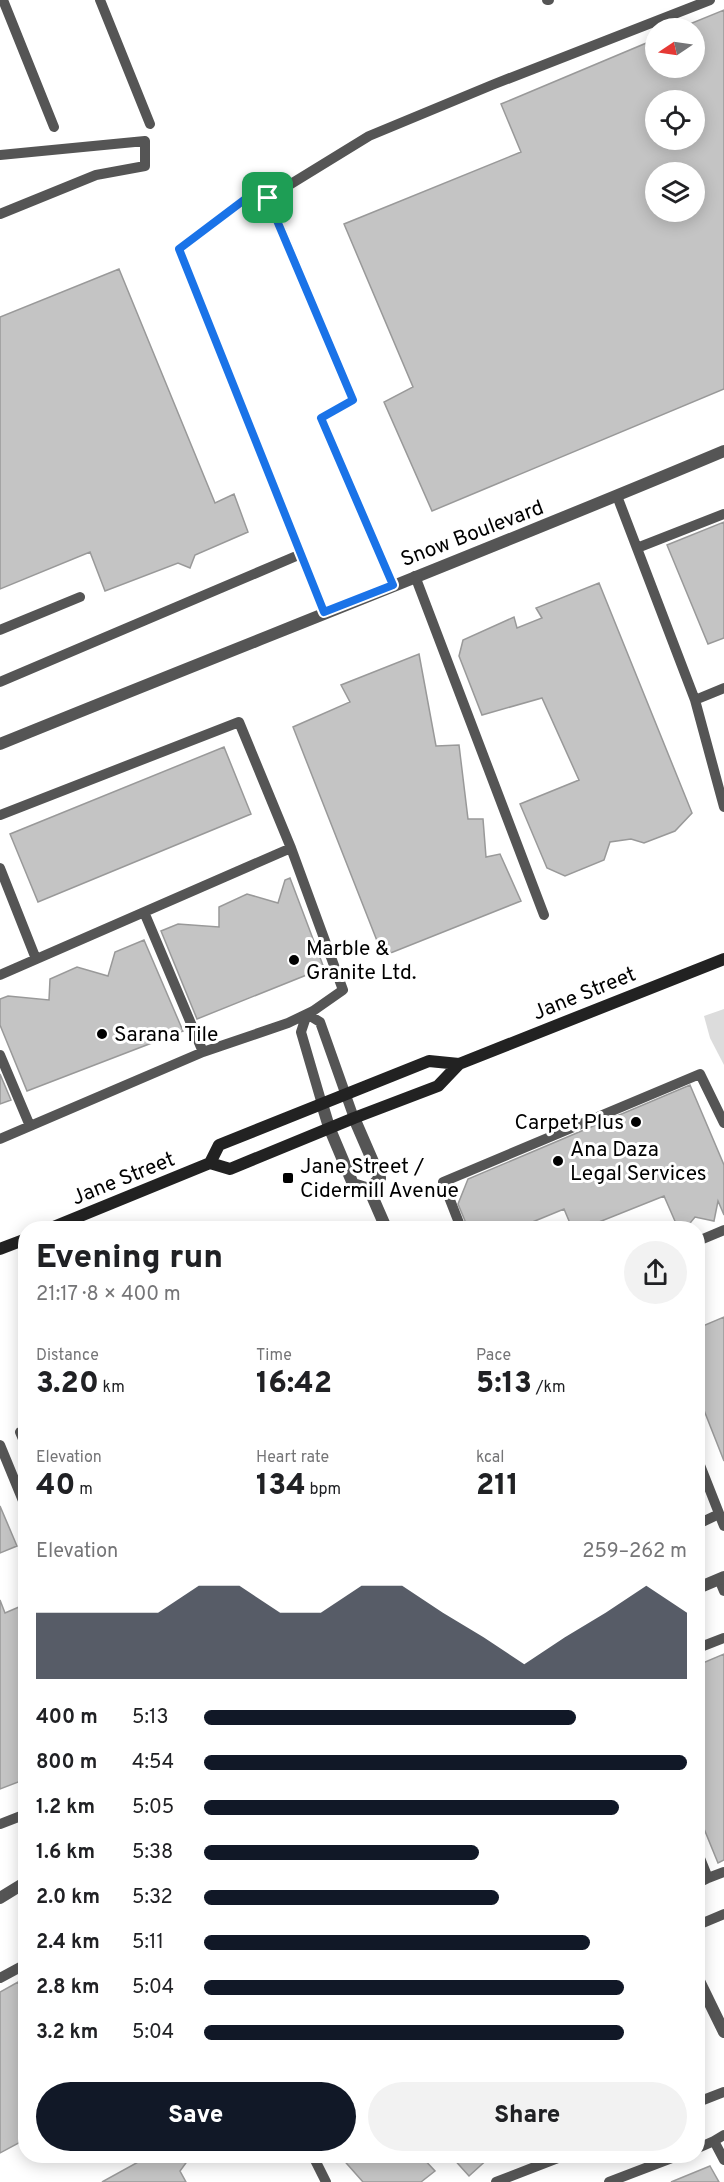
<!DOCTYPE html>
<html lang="en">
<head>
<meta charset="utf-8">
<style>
  body { margin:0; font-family:Overpass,sans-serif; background:#f2f2f2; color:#202124; height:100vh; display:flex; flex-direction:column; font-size:22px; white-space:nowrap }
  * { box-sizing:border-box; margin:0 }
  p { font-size:20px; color:#757577 }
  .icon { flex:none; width:33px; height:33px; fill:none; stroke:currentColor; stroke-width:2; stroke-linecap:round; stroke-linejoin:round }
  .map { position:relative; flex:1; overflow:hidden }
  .side { position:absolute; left:18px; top:1221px; width:687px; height:942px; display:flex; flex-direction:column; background:#fff; border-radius:24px; box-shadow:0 3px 15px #0003 }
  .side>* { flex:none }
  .needle { width:39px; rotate:257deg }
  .fabs { position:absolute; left:645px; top:18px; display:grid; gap:12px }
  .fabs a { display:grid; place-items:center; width:60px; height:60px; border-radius:50%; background:#fff; box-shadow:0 3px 15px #0003; font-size:30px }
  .pin { position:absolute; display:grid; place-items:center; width:51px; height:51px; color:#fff; margin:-26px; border-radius:12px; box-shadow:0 3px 9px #0006 }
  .round { display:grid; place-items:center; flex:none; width:63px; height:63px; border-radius:32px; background:#f2f2f2 }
  .head { display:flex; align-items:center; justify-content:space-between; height:102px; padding:0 18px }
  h1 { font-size:33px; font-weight:800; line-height:45px }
  .stats { display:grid; grid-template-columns:repeat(3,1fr); gap:9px; height:102px; padding:6px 18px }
  .stats div { display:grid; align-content:center }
  .stats b { font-size:30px; font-weight:800 }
  .stats small { font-size:16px; font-weight:400 }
  .stats p { font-size:16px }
  .chart { height:168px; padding:12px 18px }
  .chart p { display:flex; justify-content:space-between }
  .chart svg { width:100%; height:108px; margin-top:6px; fill:#111827; opacity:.7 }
  .action { display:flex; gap:12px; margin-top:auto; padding:12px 18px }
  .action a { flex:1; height:69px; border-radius:36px; background:#111827; color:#fff; font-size:24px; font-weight:800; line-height:69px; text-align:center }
  .action a+a { background:#f2f2f2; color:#202124 }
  ul { padding:0 18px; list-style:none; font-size:20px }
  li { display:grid; grid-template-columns:96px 72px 1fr; align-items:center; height:45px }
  li i { height:15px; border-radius:8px; background:#111827 }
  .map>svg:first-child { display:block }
  .green { fill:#dcdcdc }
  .building { fill:#c4c4c4; stroke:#999; stroke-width:1.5; fill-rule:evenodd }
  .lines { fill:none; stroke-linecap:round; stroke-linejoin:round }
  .service { stroke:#555; stroke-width:10 }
  .minor { stroke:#555; stroke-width:12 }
  .secondary { stroke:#222; stroke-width:12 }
  .route-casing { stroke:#fff; stroke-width:12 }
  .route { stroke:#1a73e8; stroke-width:8 }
  .poi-dot { fill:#000; stroke:#fff; stroke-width:2 }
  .labels { text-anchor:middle; stroke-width:6; stroke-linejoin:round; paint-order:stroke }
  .street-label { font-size:21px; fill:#000; stroke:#fff }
  .poi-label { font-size:21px; fill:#000; stroke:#fff; text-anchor:start }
</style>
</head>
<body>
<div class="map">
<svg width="724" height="2182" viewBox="0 0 724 2182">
  <rect width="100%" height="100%" fill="#fff"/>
  <path class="green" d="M 724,1009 L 724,1065 L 710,1038 L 704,1016 Z"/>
  <path class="building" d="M 724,10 L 724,389 L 432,511 L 384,402 L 413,387 L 344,224 L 521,152 L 501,104 L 656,39 L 656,68 L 694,68 L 694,28 L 680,28 ZM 656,100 L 694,100 L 694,140 L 656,140 ZM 656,172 L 694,172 L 694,212 L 656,212 Z
    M 119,269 L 215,503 L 234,494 L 248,532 L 195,555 L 190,568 L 178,563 L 105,591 L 90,552 L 0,589 L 0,317 Z
    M 724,522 L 724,638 L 708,644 L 667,545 Z
    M 599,583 L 692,813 L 675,831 L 644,843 L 631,839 L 610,842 L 604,860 L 565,876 L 547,868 L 520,804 L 579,780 L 542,698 L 482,715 L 459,656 L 463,640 L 514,617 L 517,628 L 542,618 L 536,608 Z
    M 419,654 L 436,746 L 459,745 L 468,819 L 483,819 L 486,857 L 500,854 L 521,901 L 383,956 L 293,727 L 350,702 L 341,685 Z
    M 224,747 L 251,814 L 38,902 L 10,834 Z
    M 290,878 L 324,968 L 197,1019 L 161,931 L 178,924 L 219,927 L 219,907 L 247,894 L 278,903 L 285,880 Z
    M 144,940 L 183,1031 L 27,1091 L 0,1025 L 0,999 L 8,996 L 49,1000 L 50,979 L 77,967 L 108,976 L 115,952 Z
    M 0,1074 L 11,1100 L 0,1104 Z
    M 690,1085 L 724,1165 L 724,1215 L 718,1201 L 714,1221 L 695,1217 L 686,1228 L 678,1228 L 664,1196 L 584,1228 L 572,1228 L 564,1209 L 530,1223 L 532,1228 L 468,1228 L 458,1204 L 468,1179 Z
    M 724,1317 L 724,1461 L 698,1395 L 698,1328 Z
    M 0,1506 L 17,1546 L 0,1553 Z
    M 0,1600 L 5,1613 L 26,1604 L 26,1779 L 0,1789 Z
    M 724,1654 L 724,1860 L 718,1863 L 698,1814 L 698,1665 Z
    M 18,1982 L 26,1995 L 26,2139 L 0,2153 L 0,1992 Z
    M 149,2156 L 191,2156 L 180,2171 L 186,2182 L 102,2182 Z
    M 340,2156 L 421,2156 L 435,2171 L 421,2182 L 363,2182 Z
    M 451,2156 L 491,2156 L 469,2176 Z
    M 710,2166 L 719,2182 L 671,2182 Z"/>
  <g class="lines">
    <path class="service" d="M 3,0 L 54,127
      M 100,0 L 150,124
      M 547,0 L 549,0
      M 0,155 L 145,141 L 145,166 L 96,175 L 0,214
      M 268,198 L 369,136 L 492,85 L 710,0
      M 617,496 L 695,700 L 724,688
      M 637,548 L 724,514
      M 415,576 L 544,915
      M 324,612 L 179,249 L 244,200 L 268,198 L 353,400 L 321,418 L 393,585
      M 0,630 L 80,597
      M 0,682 L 301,554
      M 695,700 L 724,807
      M 0,815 L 239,722 L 291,848
      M 0,868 L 36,959
      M 144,912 L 203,1052
      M 0,975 L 291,848 L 343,990 L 313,1011 L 288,1023 L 203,1052 L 0,1139
      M 0,1055 L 30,1126
      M 322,1104 L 301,1032 L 307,1014 L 320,1022 L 354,1118
      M 461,1228 L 443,1182 L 700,1074 L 724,1123
      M 698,1241 L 724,1230
      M 20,1432 L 26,1446
      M 0,1445 L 26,1508
      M 698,1460 L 724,1526
      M 698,1524 L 719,1514
      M 719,1579 L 724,1591
      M 698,1648 L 724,1638
      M 0,1824 L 26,1814
      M 698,1853 L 708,1878 L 698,1883
      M 708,1878 L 724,1872
      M 698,1925 L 724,1914
      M 0,1978 L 26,1964
      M 698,2102 L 724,2092
      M 724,2135 L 714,2141 L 724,2160
      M 698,2148 L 714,2141
      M 313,2156 L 326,2182
      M 496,2182 L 563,2156
      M 609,2182 L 677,2156"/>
    <path class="minor" d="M 0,744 C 241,646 484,552 724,451
      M 322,1104 L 329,1127 L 353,1184 L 369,1189 L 386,1228
      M 354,1118 L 380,1178 L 369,1189
      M 698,1588 L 724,1577
      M 0,1898 L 26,1882
      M 698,1979 L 724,2032"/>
    <path class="secondary" d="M 210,1163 L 219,1145 L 429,1061 L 459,1064
      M 51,1228 L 210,1163 L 230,1169 L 354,1118 L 438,1086 L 459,1064 L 724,959
      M 0,1249 L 26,1239"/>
  </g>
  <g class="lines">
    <g class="route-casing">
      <path id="route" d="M 267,197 L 353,400 L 321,418 L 393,585 L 324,612 L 179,249 L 244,200 Z"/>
    </g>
    <use href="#route" class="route"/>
  </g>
  <g class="poi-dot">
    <circle cx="294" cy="960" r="6"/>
    <circle cx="102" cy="1034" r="6"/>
    <circle cx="636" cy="1122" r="6"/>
    <circle cx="558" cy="1161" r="6"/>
    <rect x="282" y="1172" width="12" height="12" rx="3"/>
  </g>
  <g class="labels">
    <g class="street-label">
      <text transform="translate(472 533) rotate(-21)" y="7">Snow Boulevard</text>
      <text transform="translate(584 993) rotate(-22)" y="7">Jane Street</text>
      <text transform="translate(123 1178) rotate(-22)" y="7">Jane Street</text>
    </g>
    <g class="poi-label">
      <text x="306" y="955">Marble &amp;<tspan x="306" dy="24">Granite Ltd.</tspan></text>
      <text x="114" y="1041">Sarana Tile</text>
      <text x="624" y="1129" text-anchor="end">Carpet Plus</text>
      <text x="570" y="1156">Ana Daza<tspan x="570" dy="24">Legal Services</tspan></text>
      <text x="300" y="1173">Jane Street /<tspan x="300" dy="24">Cidermill Avenue</tspan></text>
    </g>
  </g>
</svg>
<div class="fabs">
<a><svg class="needle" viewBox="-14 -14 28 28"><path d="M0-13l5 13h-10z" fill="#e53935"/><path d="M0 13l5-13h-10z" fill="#757577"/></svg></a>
<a><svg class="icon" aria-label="locate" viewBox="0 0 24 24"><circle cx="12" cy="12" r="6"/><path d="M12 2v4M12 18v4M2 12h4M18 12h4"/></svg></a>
<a><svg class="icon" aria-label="layers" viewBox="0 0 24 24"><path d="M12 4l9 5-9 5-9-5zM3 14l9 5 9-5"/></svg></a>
</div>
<div class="pin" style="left:268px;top:198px;background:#1e9e55"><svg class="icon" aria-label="arrive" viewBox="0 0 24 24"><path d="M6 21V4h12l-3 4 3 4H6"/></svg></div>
<section class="side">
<div class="head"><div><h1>Evening run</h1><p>21:17 · 8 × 400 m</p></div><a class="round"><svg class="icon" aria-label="share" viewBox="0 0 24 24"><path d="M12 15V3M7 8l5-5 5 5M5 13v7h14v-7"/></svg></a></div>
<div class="stats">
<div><p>Distance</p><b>3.20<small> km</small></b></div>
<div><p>Time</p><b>16:42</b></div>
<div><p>Pace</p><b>5:13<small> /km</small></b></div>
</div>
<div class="stats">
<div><p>Elevation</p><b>40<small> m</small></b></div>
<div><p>Heart rate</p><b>134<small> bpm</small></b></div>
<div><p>kcal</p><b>211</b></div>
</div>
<div class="chart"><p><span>Elevation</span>259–262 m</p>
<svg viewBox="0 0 160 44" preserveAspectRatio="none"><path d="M0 44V17L10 17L20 17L30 17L40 6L50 6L60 17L70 17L80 6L90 6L100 17L110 27L120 38L130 27L140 17L150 6L160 17V44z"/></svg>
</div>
<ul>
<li><b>400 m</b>5:13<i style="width:77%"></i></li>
<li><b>800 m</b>4:54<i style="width:100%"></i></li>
<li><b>1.2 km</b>5:05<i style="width:86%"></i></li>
<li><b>1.6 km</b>5:38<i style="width:57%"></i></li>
<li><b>2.0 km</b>5:32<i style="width:61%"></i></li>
<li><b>2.4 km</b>5:11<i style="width:80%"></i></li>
<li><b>2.8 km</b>5:04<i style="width:87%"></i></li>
<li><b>3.2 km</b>5:04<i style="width:87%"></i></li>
</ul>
<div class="action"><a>Save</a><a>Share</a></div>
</section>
</div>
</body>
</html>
